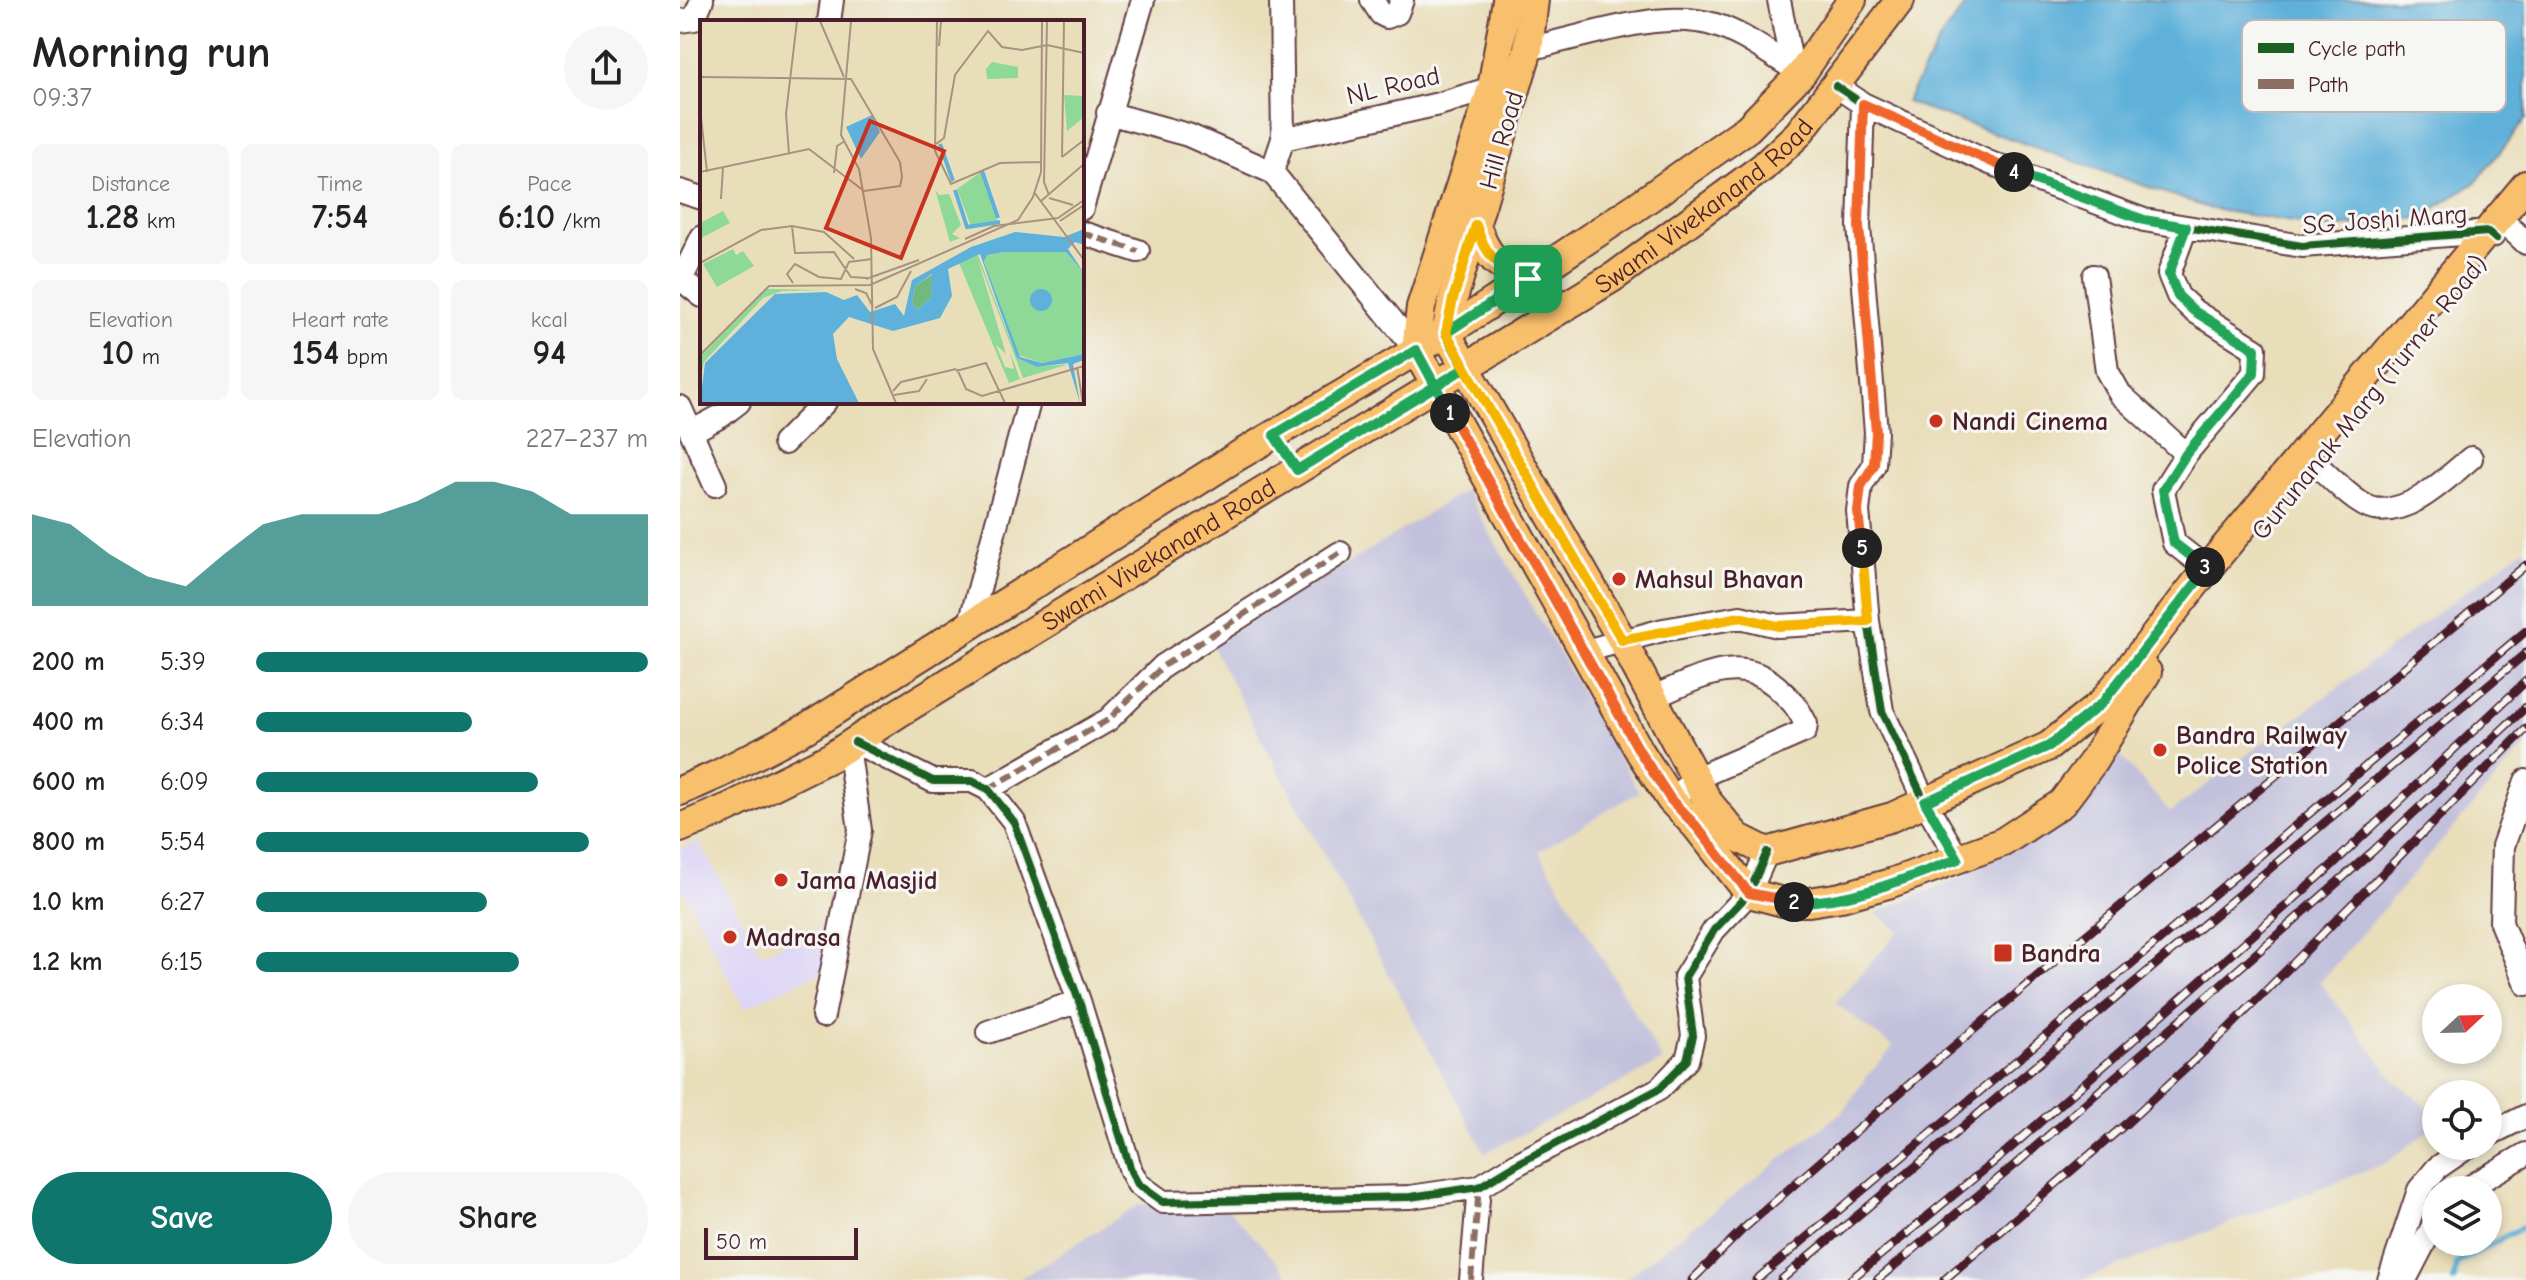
<!DOCTYPE html>
<html lang="en">
<head>
<meta charset="utf-8">
<style>
  body { margin:0; font-family:"Comic Neue",sans-serif; background:#f6f6f6; color:#222; height:100vh; display:flex; flex-direction:column; font-size:30px; white-space:nowrap }
  * { box-sizing:border-box; margin:0 }
  p { font-size:26px; color:#767676 }
  .icon { flex:none; width:44px; height:44px; fill:none; stroke:currentColor; stroke-width:2; stroke-linecap:round; stroke-linejoin:round }
  .map { position:relative; flex:1; overflow:hidden }
  .sheet { display:flex; flex-direction:column; background:#fff; width:680px }
  .sheet>* { flex:none }
  .needle { width:52px; rotate:68deg }
  .controls { position:absolute; left:1742px; top:984px; display:grid; gap:16px }
  .controls a { display:grid; place-items:center; width:80px; height:80px; border-radius:50%; background:#fff; box-shadow:0 4px 12px #0003; font-size:40px }
  .scale { position:absolute; left:24px; bottom:20px; width:154px; box-sizing:border-box; padding-left:8px; border:4px solid #4a1f2b; border-top:0; font-size:22px; line-height:28px; white-space:nowrap; color:#4a1f2b; -webkit-text-stroke:6px #f6f6f2; paint-order:stroke }
  .pin { position:absolute; display:grid; place-items:center; width:68px; height:68px; color:#fff; margin:-34px; border-radius:16px; box-shadow:0 4px 12px #0006 }
  .km { position:absolute; width:40px; height:40px; margin:-20px; border-radius:50%; background:#222; color:#fff; font-size:22px; line-height:40px; text-align:center }
  .round { display:grid; place-items:center; flex:none; width:84px; height:84px; border-radius:42px; background:#f6f6f6 }
  .summary { display:flex; align-items:center; justify-content:space-between; height:136px; padding:0 32px }
  h1 { font-size:44px; font-weight:800; line-height:60px }
  .figures { display:grid; grid-template-columns:repeat(3,1fr); gap:12px; height:136px; padding:8px 32px }
  .figures div { display:grid; align-content:center; border-radius:12px; background:#f6f6f6; text-align:center }
  .figures b { font-size:34px; font-weight:800 }
  .figures small { font-size:22px; font-weight:400 }
  .figures p { font-size:22px }
  .chart { height:224px; padding:16px 32px }
  .chart p { display:flex; justify-content:space-between }
  .chart svg { width:100%; height:144px; margin-top:8px; fill:#0f766e; opacity:.7 }
  .button { display:flex; gap:16px; margin-top:auto; padding:16px 32px }
  .button a { flex:1; height:92px; border-radius:48px; background:#0f766e; color:#fff; font-size:32px; font-weight:800; line-height:92px; text-align:center }
  .button a+a { background:#f6f6f6; color:#222 }
  ul { padding:0 32px; list-style:none; font-size:26px }
  li { display:grid; grid-template-columns:128px 96px 1fr; align-items:center; height:60px }
  li i { height:20px; border-radius:10px; background:#0f766e }
  main { display:flex; flex:1; min-height:0 }
  .map>svg:first-child { display:block }
  .built { fill:#ddd5f6 }
  .industrial { fill:#c2c1dc }
  .water { fill:#5eb1da; stroke:#546882; stroke-width:2 }
  .lines { fill:none; stroke-linecap:round; stroke-linejoin:round }
  .stream { stroke:#5eb1da; stroke-width:6 }
  .minor-casing { stroke:#623c40; stroke-width:26 }
  .major-casing { stroke:#623c40; stroke-width:32 }
  .minor { stroke:#fff; stroke-width:22 }
  .major { stroke:#f8bf6c; stroke-width:28 }
  .rail-casing { stroke:#4a1f2b; stroke-width:9 }
  .rail { stroke:#f6f6f2; stroke-width:6; stroke-dasharray:18; stroke-linecap:butt }
  .quiet { stroke:#8d6e63; stroke-width:6; stroke-dasharray:12 6; stroke-linecap:butt }
  .cycleway-casing { stroke:#f6f6f2; stroke-width:13 }
  .cycleway { stroke:#1b5e20; stroke-width:8 }
  .split-1-casing { stroke:#fff; stroke-width:16 }
  .split-2-casing { stroke:#fff; stroke-width:16 }
  .split-3-casing { stroke:#fff; stroke-width:16 }
  .split-4-casing { stroke:#fff; stroke-width:16 }
  .split-5-casing { stroke:#fff; stroke-width:16 }
  .split-6-casing { stroke:#fff; stroke-width:16 }
  .split-7-casing { stroke:#fff; stroke-width:16 }
  .split-1 { stroke:#22a559; stroke-width:10 }
  .split-2 { stroke:#f0652b; stroke-width:10 }
  .split-3 { stroke:#22a559; stroke-width:10 }
  .split-4 { stroke:#22a559; stroke-width:10 }
  .split-5 { stroke:#f0652b; stroke-width:10 }
  .split-6 { stroke:#f5b400; stroke-width:10 }
  .split-7 { stroke:#f5b400; stroke-width:10 }
  .poi-dot { fill:#c8321e; stroke:#f6f6f2; stroke-width:3 }
  .labels { text-anchor:middle; stroke-width:6; stroke-linejoin:round; paint-order:stroke }
  .street-label { font-size:26px; fill:#4a1f2b; stroke:#f6f6f2 }
  .poi-label { font-size:26px; font-weight:bold; fill:#4a1f2b; stroke:#f6f6f2; text-anchor:start }
  .inset-river { fill:none; stroke:#5eb1da; stroke-width:4 }
  .inset-road { fill:none; stroke:#a99281; stroke-width:2 }
  .view { fill:#c8321e; fill-opacity:0.15; stroke:#c8321e; stroke-width:4 }
  .inset-edge { fill:none; stroke:#4a1f2b; stroke-width:4 }
  .key { fill:#f6f6f2; stroke:#c2b6b6; stroke-width:2 }
  .key-label { font-size:22px; fill:#4a1f2b }
</style>
</head>
<body>
<main>
<section class="sheet">
<div class="summary"><div><h1>Morning run</h1><p>09:37</p></div><a class="round"><svg class="icon" aria-label="share" viewBox="0 0 24 24"><path d="M12 15V3M7 8l5-5 5 5M5 13v7h14v-7"/></svg></a></div>
<div class="figures">
<div><p>Distance</p><b>1.28<small> km</small></b></div>
<div><p>Time</p><b>7:54</b></div>
<div><p>Pace</p><b>6:10<small> /km</small></b></div>
</div>
<div class="figures">
<div><p>Elevation</p><b>10<small> m</small></b></div>
<div><p>Heart rate</p><b>154<small> bpm</small></b></div>
<div><p>kcal</p><b>94</b></div>
</div>
<div class="chart"><p><span>Elevation</span>227–237 m</p>
<svg viewBox="0 0 160 44" preserveAspectRatio="none"><path d="M0 44V16L10 19L20 28L30 35L40 38L50 28L60 19L70 16L80 16L90 16L100 12L110 6L120 6L130 9L140 16L150 16L160 16V44z"/></svg>
</div>
<ul>
<li><b>200 m</b>5:39<i style="width:100%"></i></li>
<li><b>400 m</b>6:34<i style="width:55%"></i></li>
<li><b>600 m</b>6:09<i style="width:72%"></i></li>
<li><b>800 m</b>5:54<i style="width:85%"></i></li>
<li><b>1.0 km</b>6:27<i style="width:59%"></i></li>
<li><b>1.2 km</b>6:15<i style="width:67%"></i></li>
</ul>
<div class="button"><a>Save</a><a>Share</a></div>
</section>
<div class="map">
<svg width="1846" height="1280" viewBox="0 0 1846 1280">
  <rect width="100%" height="100%" fill="#f6f6f2"/>
  <filter id="ink" filterUnits="userSpaceOnUse"><feTurbulence type="fractalNoise" baseFrequency=".0125" numOctaves="2"/><feDisplacementMap in="SourceGraphic" scale="16" xChannelSelector="R" yChannelSelector="G"/><feConvolveMatrix kernelMatrix="1 2 1 2 8 2 1 2 1" color-interpolation-filters="sRGB"/></filter>
  <filter id="wash" filterUnits="userSpaceOnUse"><feTurbulence type="fractalNoise" baseFrequency=".006" numOctaves="4" result="noise"/><feDisplacementMap in="SourceGraphic" scale="32" xChannelSelector="R" yChannelSelector="G"/><feGaussianBlur stdDeviation="1.8" result="paint"/><feColorMatrix in="noise" values="0 0 0 0 0 0 0 0 0 0 0 0 0 0 0 0 0 1.4 0 .05"/><feComposite in="paint" operator="in"/></filter>
  <g filter="url(#wash)">
    <rect width="100%" height="100%" fill="#e9deba"/>
    <path class="built" d="M 19,842 L 81,954 L 160,919 L 152,966 L 64,1008 L 0,883 L 0,849 Z"/>
    <path class="industrial" d="M 785,490 L 959,792 L 859,851 L 983,1061 L 805,1153 L 531,645 L 682,555 Z
      M 1846,547 L 1846,744 L 1640,982 L 1714,1080 L 1756,1114 L 1756,1125 L 1706,1163 L 1402,1280 L 944,1280 L 1162,1112 L 1187,1076 L 1213,1047 L 1155,1003 L 1219,931 L 1195,913 L 1286,874 L 1373,828 L 1404,798 L 1433,748 L 1490,812 Z
      M 460,1204 L 546,1207 L 614,1280 L 338,1280 Z"/>
    <path class="water" d="M 1290,0 L 1846,0 L 1846,119 L 1796,182 L 1739,218 L 1651,228 L 1531,209 L 1226,102 L 1262,36 Z"/>
    <g class="lines">
      <path class="stream" d="M 1774,1280 L 1776,1264 L 1846,1225"/>
    </g>
  </g>
  <g filter="url(#ink)">
    <g class="lines">
      <g class="minor-casing">
        <path id="minor" d="M 692,0 L 701,14 L 707,17 L 717,13 L 722,0
          M 1099,0 L 1112,67
          M 0,21 L 14,19 L 22,0
          M 149,22 L 152,0
          M 848,49 C 902,37 982,8 1035,25 C 1065,34 1094,58 1122,73
          M 1156,86 L 1183,104 L 1310,163 L 1464,220 L 1622,246 L 1808,232 L 1813,236
          M 1183,104 L 1179,226 L 1196,432 L 1194,465 L 1181,486 L 1178,511 L 1188,621 L 1202,711 L 1245,802 L 1278,859
          M 428,113 L 508,135 L 592,172 L 736,350
          M 603,139 L 759,104 L 812,88 L 824,88
          M 592,172 L 603,139 L 601,0
          M 0,191 L 22,198
          M 402,208 L 463,0
          M 1827,225 L 1846,243
          M 1506,227 L 1489,274 L 1498,296 L 1514,311 L 1575,349 L 1574,373 L 1506,454 L 1483,490 L 1494,543 L 1527,569
          M 402,233 L 458,251
          M 1414,276 L 1427,371 L 1440,394 L 1506,454
          M 2,280 L 22,296
          M 0,282 L 22,237
          M 0,407 L 35,485
          M 11,432 L 41,416 L 59,402
          M 104,443 L 145,402
          M 1635,463 C 1649,476 1677,506 1694,509 C 1731,515 1765,479 1791,458
          M 290,623 L 349,402
          M 905,651 L 983,630 L 1060,617 L 1098,626 L 1188,621
          M 973,697 C 1014,681 1057,652 1096,686 C 1113,702 1116,704 1126,724 L 1125,731 L 1016,778 L 991,800
          M 175,742 L 253,781 L 292,781 L 308,789 L 334,822 L 399,1001 L 451,1171 L 458,1184 L 483,1202 L 730,1197 L 799,1187 L 837,1164 L 979,1089 L 1007,1060 L 1013,1036 L 1005,977 L 1034,930 L 1069,893 L 1087,852
          M 1846,781 L 1823,846 L 1821,923 L 1846,984
          M 308,789 L 428,720 L 483,666 L 660,553
          M 143,1016 L 180,830 L 168,746
          M 308,1032 L 399,1001
          M 1808,1135 L 1846,1116
          M 1785,1190 L 1846,1154
          M 791,1280 L 799,1187
          M 1709,1280 L 1739,1190 L 1757,1168 L 1789,1146
          M 1725,1280 L 1756,1220"/>
      </g>
      <g class="major-casing">
        <g id="major">
          <path d="M 854,0 L 848,49 L 773,299 L 766,333 L 942,640 L 1028,802 L 1057,837 L 1087,852 L 1212,817 L 1369,746 L 1422,703 L 1527,569 L 1846,185"/>
          <path d="M 796,225 C 806,257 817,266 848,279"/>
          <path d="M 736,350 L 960,752 L 991,800 L 1016,826 L 1069,893 L 1103,902 L 1129,902 L 1161,897 L 1211,883 L 1323,842 L 1382,803 L 1412,763 L 1467,672"/>
          <path d="M 736,350 L 741,307 L 812,88 L 827,0"/>
          <path d="M 0,791 L 39,774 L 127,728 L 556,457 L 766,333 L 956,207 L 1068,128 L 1122,73 L 1172,0"/>
          <path id="s1" d="M 0,828 L 48,808 L 151,757 L 220,712 L 935,276 L 1083,167 L 1118,134 L 1220,0"/>
        </g>
      </g>
      <use href="#minor" class="minor"/>
      <use href="#major" class="major"/>
      <g class="rail-casing">
        <path id="rail" d="M 1012,1280 L 1062,1230 L 1247,1069 L 1846,565
          M 1076,1280 L 1846,631
          M 1101,1280 L 1846,653
          M 1170,1280 L 1327,1151 L 1648,869 L 1846,681
          M 1197,1280 L 1337,1163 L 1692,852 L 1846,707
          M 1264,1280 L 1448,1122 L 1545,1032 L 1846,729"/>
      </g>
      <use href="#rail" class="rail"/>
      <path class="quiet" d="M 402,233 L 458,251
        M 942,640 L 1060,617 L 1098,626 L 1188,621
        M 308,789 L 428,720 L 483,666 L 660,553
        M 1245,802 L 1278,859
        M 791,1280 L 799,1187"/>
      <g class="cycleway-casing">
        <path id="cycleway" d="M 1156,86 L 1183,104 L 1310,163 L 1464,220 L 1622,246 L 1808,232 L 1816,239
          M 1183,104 L 1179,226 L 1196,432 L 1194,465 L 1181,486 L 1178,511 L 1188,621 L 1202,711 L 1245,802
          M 175,742 L 253,781 L 292,781 L 308,789 L 334,822 L 399,1001 L 451,1171 L 458,1184 L 483,1202 L 730,1197 L 799,1187 L 837,1164 L 979,1089 L 1007,1060 L 1013,1036 L 1005,977 L 1034,930 L 1069,893 L 1087,852"/>
      </g>
      <use href="#cycleway" class="cycleway"/>
    </g>
  </g>
  <g class="lines" filter="url(#ink)">
    <g class="split-1-casing">
      <path id="split-1" d="M 770,413 L 736,350 L 594,435 L 617,470 L 785,368 L 766,333 L 848,279"/>
    </g>
    <g class="split-2-casing">
      <path id="split-2" d="M 770,413 L 960,752 L 991,800 L 1016,826 L 1069,893 L 1114,902"/>
    </g>
    <g class="split-3-casing">
      <path id="split-3" d="M 1114,902 C 1171,903 1226,878 1278,859 L 1245,802 L 1369,746 L 1422,703 L 1527,569 L 1525,567"/>
    </g>
    <g class="split-4-casing">
      <path id="split-4" d="M 1334,172 L 1464,220 L 1506,227 L 1489,274 L 1498,296 L 1514,311 L 1575,349 L 1574,373 L 1506,454 L 1483,490 L 1494,543 L 1525,567"/>
    </g>
    <g class="split-5-casing">
      <path id="split-5" d="M 1182,548 L 1178,511 L 1181,486 L 1194,465 L 1196,432 L 1179,226 L 1183,104 L 1334,172"/>
    </g>
    <g class="split-6-casing">
      <path id="split-6" d="M 797,388 L 942,640 L 1060,617 L 1098,626 L 1188,621 L 1182,548"/>
    </g>
    <g class="split-7-casing">
      <path id="split-7" d="M 797,388 L 766,333 L 773,299 L 796,225 C 806,257 817,266 848,279"/>
    </g>
    <use href="#split-1" class="split-1"/>
    <use href="#split-2" class="split-2"/>
    <use href="#split-3" class="split-3"/>
    <use href="#split-4" class="split-4"/>
    <use href="#split-5" class="split-5"/>
    <use href="#split-6" class="split-6"/>
    <use href="#split-7" class="split-7"/>
  </g>
  <g class="poi-dot">
    <circle cx="1256" cy="421" r="8"/>
    <circle cx="939" cy="579" r="8"/>
    <circle cx="1480" cy="750" r="8"/>
    <circle cx="101" cy="880" r="8"/>
    <circle cx="50" cy="937" r="8"/>
    <rect x="1313" y="943" width="20" height="20" rx="4"/>
  </g>
  <g class="labels">
    <g class="street-label">
      <text transform="translate(713 85) rotate(-13)" y="9">NL Road</text>
      <text transform="translate(821 140) rotate(-74)" y="9">Hill Road</text>
      <text dy="9" stroke="none"><textPath href="#s1" startOffset="1200">Swami Vivekanand Road</textPath></text>
      <text transform="translate(1705 219) rotate(-4)" y="9">SG Joshi Marg</text>
      <text transform="translate(1689 397) rotate(-51)" y="9">Gurunanak Marg (Turner Road)</text>
      <text dy="9" stroke="none"><textPath href="#s1" startOffset="552">Swami Vivekanand Road</textPath></text>
    </g>
    <g class="poi-label">
      <text x="1272" y="430">Nandi Cinema</text>
      <text x="955" y="588">Mahsul Bhavan</text>
      <text x="1496" y="744">Bandra Railway<tspan x="1496" dy="30">Police Station</tspan></text>
      <text x="117" y="889">Jama Masjid</text>
      <text x="66" y="946">Madrasa</text>
      <text x="1341" y="962">Bandra</text>
    </g>
  </g>
  <g transform="translate(20 20)">
    <rect width="384" height="384" fill="#e9deba"/>
    <path d="M 292,42 L 318,47 L 318,58 L 287,59 L 286,49 ZM 364,75 L 384,76 L 384,97 L 367,111 ZM 281,152 L 297,200 L 272,209 L 257,169 ZM 235,169 L 239,175 L 249,174 L 261,205 L 252,214 L 260,218 L 250,222 ZM 23,191 L 30,203 L 1,218 L 0,203 ZM 33,229 L 36,235 L 43,231 L 54,246 L 17,267 L 3,244 ZM 304,232 L 366,232 L 384,253 L 384,334 L 342,343 L 318,335 L 284,242 L 287,235 ZM 278,235 L 317,338 L 337,347 L 369,344 L 323,358 L 278,239 L 306,334 L 296,325 L 305,347 L 314,349 L 310,332 L 320,359 L 309,363 L 259,243 ZM 66,269 L 125,270 L 82,271 L 63,278 L 4,342 L 0,363 L 0,337 Z" fill="#8ed997"/>
    <path d="M 233,254 L 231,278 L 217,290 L 212,283 L 215,266 Z" fill="#72b980"/>
    <path d="M 172,95 L 180,112 L 161,139 L 146,107 ZM 384,209 L 384,225 L 375,222 L 368,229 L 384,253 L 366,232 L 304,232 L 287,235 L 284,242 L 320,337 L 342,343 L 384,334 L 384,340 L 373,344 L 380,383 L 368,343 L 337,347 L 317,338 L 280,234 L 248,249 L 252,276 L 240,298 L 193,311 L 149,297 L 133,314 L 137,339 L 159,383 L 0,383 L 5,343 L 75,274 L 126,272 L 144,280 L 157,275 L 170,292 L 195,284 L 204,296 L 212,260 L 271,227 L 315,212 L 364,217 ZM 232,254 L 231,278 L 217,290 L 212,283 L 215,266 ZM330 280a11 11 0 1 1 22 0a11 11 0 1 1-22 0Z" fill="#5eb1da" fill-rule="evenodd"/>
    <path class="inset-river" d="M 240,124 L 253,161M 282,151 L 298,198M 255,170 L 267,207 L 300,202"/>
    <path class="inset-road" d="M 120,1 L 144,57M 151,1 L 141,115 L 159,149 L 171,218 L 173,329 L 196,383M 237,1 L 235,131 L 251,164 L 300,143 L 342,142M 347,1 L 344,162 L 349,175M 239,26 L 241,1M 0,57 L 151,59 L 200,142 L 202,157 L 200,166 L 164,171 L 109,129 L 0,152M 0,88 L 7,152M 236,124 L 244,118 L 255,55 L 288,11 L 302,27 L 322,30 L 347,25 L 384,33M 89,134 L 86,94 L 97,1M 362,137 L 364,1M 362,137 L 384,120M 134,153 L 137,126 L 145,121M 334,172 L 384,240M 349,178 L 373,185M 21,179 L 23,147M 341,181 L 384,144M 360,201 L 384,185M 92,206 L 124,212 L 154,239M 265,219 L 294,206 L 358,198 L 384,180M 0,243 L 61,210 L 92,206 L 95,233 L 134,232 L 151,257 L 167,258M 166,259 L 219,240M 93,263 L 87,254 L 95,244 L 119,257 L 141,259 L 149,242 L 172,239M 155,269 L 166,273 L 173,287M 175,288 L 197,277 L 211,251M 0,335 L 69,266 L 170,265 L 318,200 L 333,177 L 341,152 L 342,1M 377,347 L 383,383M 257,349 L 266,369 L 282,376 L 384,346M 256,351 L 286,343 L 305,383M 193,371 L 201,362 L 256,349M 194,375 L 219,371 L 227,359"/>
    <path class="view" d="M 170,101 L 244,131 L 201,238 L 126,208 Z"/>
    <rect width="384" height="384" class="inset-edge"/>
  </g>
  <rect x="1562" y="20" width="264" height="92" rx="12" class="key"/>
  <rect x="1578" y="43" width="36" height="10" fill="#1b5e20"/>
  <rect x="1578" y="79" width="36" height="10" fill="#8d6e63"/>
  <g class="key-label">
    <text x="1628" y="56">Cycle path</text>
    <text x="1628" y="92">Path</text>
  </g>
</svg>
<div class="controls">
<a><svg class="needle" viewBox="-14 -14 28 28"><path d="M0-13l5 13h-10z" fill="#e53935"/><path d="M0 13l5-13h-10z" fill="#767676"/></svg></a>
<a><svg class="icon" aria-label="locate" viewBox="0 0 24 24"><circle cx="12" cy="12" r="6"/><path d="M12 2v4M12 18v4M2 12h4M18 12h4"/></svg></a>
<a><svg class="icon" aria-label="layers" viewBox="0 0 24 24"><path d="M12 4l9 5-9 5-9-5zM3 14l9 5 9-5"/></svg></a>
</div>
<div class="scale">50 m</div>
<div class="pin" style="left:848px;top:279px;background:#1e9e55"><svg class="icon" aria-label="arrive" viewBox="0 0 24 24"><path d="M6 21V4h12l-3 4 3 4H6"/></svg></div>
<b class="km" style="left:770px;top:413px">1</b>
<b class="km" style="left:1114px;top:902px">2</b>
<b class="km" style="left:1525px;top:567px">3</b>
<b class="km" style="left:1334px;top:172px">4</b>
<b class="km" style="left:1182px;top:548px">5</b>
</div>
</main>
</body>
</html>
